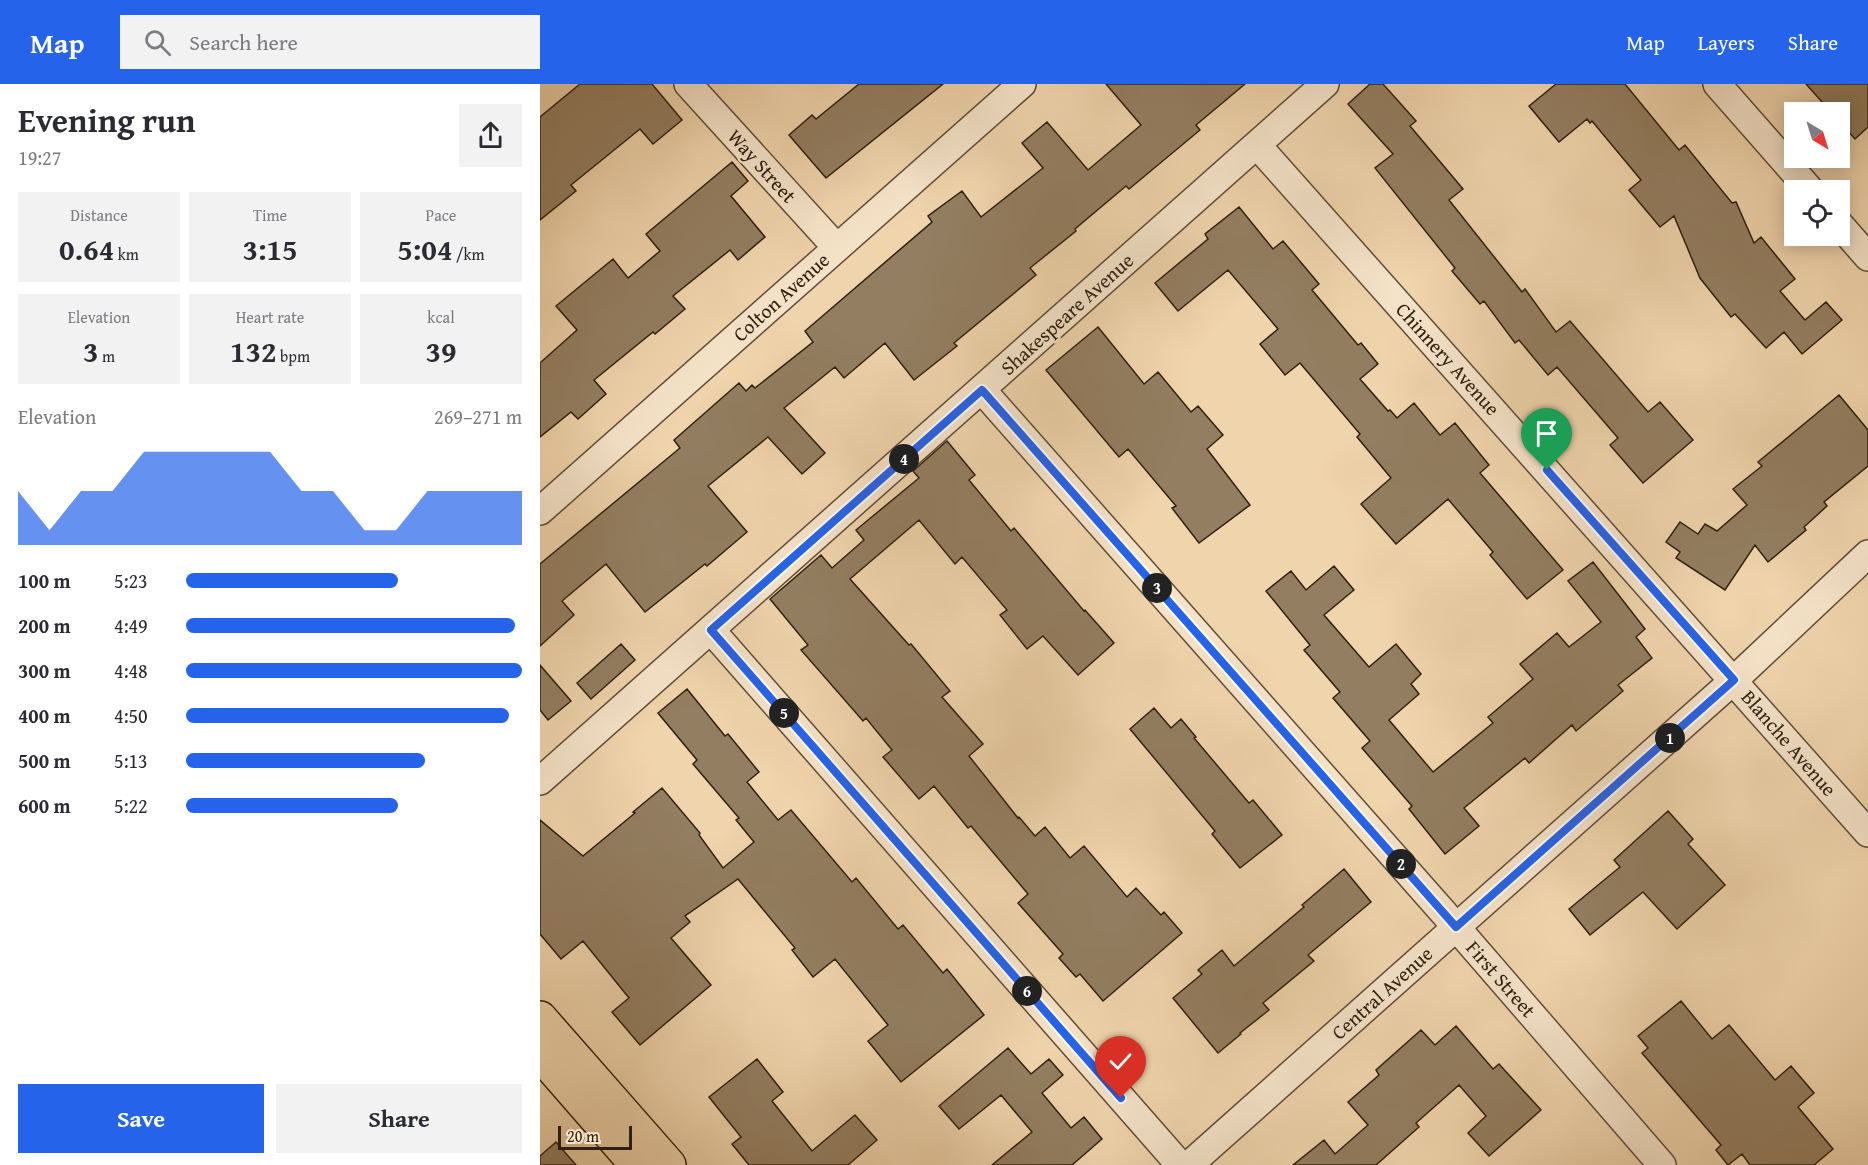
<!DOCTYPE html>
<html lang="en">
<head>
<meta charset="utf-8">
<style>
  body { margin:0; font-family:"Gentium Book Plus",serif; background:#f2f2f3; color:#2b2b33; height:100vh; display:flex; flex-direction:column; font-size:22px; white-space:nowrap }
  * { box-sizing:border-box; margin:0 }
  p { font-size:20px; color:#7c7c81 }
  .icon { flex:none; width:33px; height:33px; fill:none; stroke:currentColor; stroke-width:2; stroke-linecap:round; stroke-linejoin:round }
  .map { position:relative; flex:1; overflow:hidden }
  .side { display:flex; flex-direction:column; background:#fff; width:540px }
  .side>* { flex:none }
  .needle { width:39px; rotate:142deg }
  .tools { position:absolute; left:1244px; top:18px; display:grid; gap:12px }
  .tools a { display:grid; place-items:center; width:66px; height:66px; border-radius:0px; background:#fff; box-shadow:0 3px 15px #0003; font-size:30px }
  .scale { position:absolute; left:18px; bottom:15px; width:74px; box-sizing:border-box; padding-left:6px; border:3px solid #2f2010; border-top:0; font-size:16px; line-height:21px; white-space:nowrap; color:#2f2010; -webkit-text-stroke:4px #f5e3c9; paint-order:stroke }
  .pin { position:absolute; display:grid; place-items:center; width:51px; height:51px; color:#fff; margin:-62px -26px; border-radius:50% 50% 50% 0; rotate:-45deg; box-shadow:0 0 6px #0007 }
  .pin .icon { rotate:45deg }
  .km { position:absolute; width:30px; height:30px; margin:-15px; border-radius:50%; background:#222; color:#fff; font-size:16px; line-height:30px; text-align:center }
  .round { display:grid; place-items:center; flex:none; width:63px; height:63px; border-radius:0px; background:#f2f2f3 }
  .summary { display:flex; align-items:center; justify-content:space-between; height:102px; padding:0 18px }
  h1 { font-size:33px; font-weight:700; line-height:45px }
  .figures { display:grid; grid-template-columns:repeat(3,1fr); gap:9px; height:102px; padding:6px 18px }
  .figures div { display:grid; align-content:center; border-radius:0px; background:#f2f2f3; text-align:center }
  .figures b { font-size:30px; font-weight:700 }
  .figures small { font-size:16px; font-weight:400 }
  .figures p { font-size:16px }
  .chart { height:168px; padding:12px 18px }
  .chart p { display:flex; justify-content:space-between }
  .chart svg { width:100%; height:108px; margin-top:6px; fill:#2563eb; opacity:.7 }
  .button { display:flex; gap:12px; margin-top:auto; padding:12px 18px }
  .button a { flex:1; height:69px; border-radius:0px; background:#2563eb; color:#fff; font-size:24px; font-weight:700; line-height:69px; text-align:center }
  .button a+a { background:#f2f2f3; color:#2b2b33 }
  ul { padding:0 18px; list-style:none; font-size:20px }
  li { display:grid; grid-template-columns:96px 72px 1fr; align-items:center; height:45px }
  li i { height:15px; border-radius:8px; background:#2563eb }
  header { display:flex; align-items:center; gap:36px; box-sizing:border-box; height:84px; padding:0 30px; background:#2563eb; color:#fff }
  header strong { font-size:28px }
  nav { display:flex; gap:33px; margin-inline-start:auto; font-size:21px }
  .search { width:420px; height:54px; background:#f2f2f3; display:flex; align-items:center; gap:15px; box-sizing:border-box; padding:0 21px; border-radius:0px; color:#7c7c81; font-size:22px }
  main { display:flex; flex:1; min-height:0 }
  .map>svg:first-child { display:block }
  .building { fill:#937e61; stroke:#2f2010; stroke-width:1.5 }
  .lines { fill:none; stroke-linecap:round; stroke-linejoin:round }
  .minor-casing { stroke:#5f4d37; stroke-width:30 }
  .major-casing { stroke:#2f2010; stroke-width:36 }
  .minor { stroke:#f5e3c9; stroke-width:27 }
  .major { stroke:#f0d4ac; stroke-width:33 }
  .route-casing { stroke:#fff; stroke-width:12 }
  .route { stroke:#2563eb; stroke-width:8 }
  .labels { text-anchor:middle; stroke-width:5; stroke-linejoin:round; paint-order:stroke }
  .street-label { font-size:20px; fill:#2f2010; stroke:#f5e3c9 }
</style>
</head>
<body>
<header>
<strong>Map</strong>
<div class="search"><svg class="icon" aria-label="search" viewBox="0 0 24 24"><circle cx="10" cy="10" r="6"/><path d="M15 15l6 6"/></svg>Search here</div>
<nav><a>Map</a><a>Layers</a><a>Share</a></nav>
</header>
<main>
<section class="side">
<div class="summary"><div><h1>Evening run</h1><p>19:27</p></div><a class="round"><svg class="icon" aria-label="share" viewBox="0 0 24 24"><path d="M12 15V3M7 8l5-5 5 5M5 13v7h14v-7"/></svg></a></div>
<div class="figures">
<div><p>Distance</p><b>0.64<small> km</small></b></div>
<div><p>Time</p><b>3:15</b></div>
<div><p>Pace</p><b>5:04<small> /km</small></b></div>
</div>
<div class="figures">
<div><p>Elevation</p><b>3<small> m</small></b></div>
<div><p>Heart rate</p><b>132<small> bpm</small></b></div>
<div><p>kcal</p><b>39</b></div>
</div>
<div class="chart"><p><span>Elevation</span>269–271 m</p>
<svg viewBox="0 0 160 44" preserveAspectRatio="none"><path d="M0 44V22L10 38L20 22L30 22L40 6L50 6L60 6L70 6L80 6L90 22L100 22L110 38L120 38L130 22L140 22L150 22L160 22V44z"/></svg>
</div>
<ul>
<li><b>100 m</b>5:23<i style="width:63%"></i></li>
<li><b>200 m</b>4:49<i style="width:98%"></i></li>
<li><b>300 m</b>4:48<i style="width:100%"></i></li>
<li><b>400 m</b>4:50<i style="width:96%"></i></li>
<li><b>500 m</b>5:13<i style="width:71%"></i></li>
<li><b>600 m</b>5:22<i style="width:63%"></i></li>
</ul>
<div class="button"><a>Save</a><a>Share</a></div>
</section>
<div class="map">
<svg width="1328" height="1081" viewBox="0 0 1328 1081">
  <rect width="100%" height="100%" fill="#f0d4ac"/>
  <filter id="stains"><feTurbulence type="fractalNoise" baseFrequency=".00333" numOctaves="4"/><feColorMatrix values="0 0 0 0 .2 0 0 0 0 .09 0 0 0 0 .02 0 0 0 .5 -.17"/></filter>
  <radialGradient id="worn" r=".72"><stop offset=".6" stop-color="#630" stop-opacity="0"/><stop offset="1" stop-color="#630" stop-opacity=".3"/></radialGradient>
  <path class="building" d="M 40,0 L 112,0 L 142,36 L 113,60 L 100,45 L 31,101 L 36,107 L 0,136 L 0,33 Z
    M 319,0 L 403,0 L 286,94 L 249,51 L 272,31 L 276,35 Z
    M 566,0 L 705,0 L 656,41 L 660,46 L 589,105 L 586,102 L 535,145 L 536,147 L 490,184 L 496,191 L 414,259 L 417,262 L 374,296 L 345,259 L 304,294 L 295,283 L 244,324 L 285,369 L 262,390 L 228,353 L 168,402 L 207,448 L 167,482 L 165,480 L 105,528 L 66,480 L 22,517 L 34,531 L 0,562 L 0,480 L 140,364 L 134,356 L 199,299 L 206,307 L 212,301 L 215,304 L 273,258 L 265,247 L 392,138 L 388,132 L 422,107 L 441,133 L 503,84 L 482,59 L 507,38 L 548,86 L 601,41 Z
    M 830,0 L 843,0 L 876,37 L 870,42 L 923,105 L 909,116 L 982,208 L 985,205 L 1016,248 L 1030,237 L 1108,328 L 1120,318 L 1153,356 L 1103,399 L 1070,361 L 1078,354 L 1017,283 L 1008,291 L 979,256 L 975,259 L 944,217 L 940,220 L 912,187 L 915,184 L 835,84 L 853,70 L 808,20 Z
    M 1016,0 L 1085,0 L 1139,66 L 1145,61 L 1192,119 L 1196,118 L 1214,159 L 1221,153 L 1255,195 L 1240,207 L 1265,236 L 1286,218 L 1302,236 L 1262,270 L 1244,248 L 1226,264 L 1195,230 L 1191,233 L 1160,194 L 1134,132 L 1120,143 L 1089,106 L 1101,96 L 1052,37 L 1050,39 L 1047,35 L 1019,58 L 989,22 Z
    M 1266,0 L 1328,0 L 1328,43 L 1315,55 L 1299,37 L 1299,28 L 1291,28 Z
    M 192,78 L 208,97 L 191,112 L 225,153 L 198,176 L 190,166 L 133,212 L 145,225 L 115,250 L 113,248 L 54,296 L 66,310 L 38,335 L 31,328 L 0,353 L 0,279 L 37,246 L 16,222 L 73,175 L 88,194 L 120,167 L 106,150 Z
    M 699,123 L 733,165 L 743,157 L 779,200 L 772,206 L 818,261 L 821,259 L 838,280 L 820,295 L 848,327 L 850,326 L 857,334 L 874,319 L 900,351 L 915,339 L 949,381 L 940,389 L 1023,486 L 987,515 L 950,471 L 953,468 L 908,415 L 856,460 L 821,420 L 851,394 L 817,353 L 820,350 L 760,279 L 745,291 L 720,260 L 738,245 L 688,186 L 638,227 L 615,199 L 668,155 L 665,150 Z
    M 558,243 L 604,300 L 618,288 L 651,328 L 658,322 L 683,351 L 667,365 L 710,421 L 659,459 L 632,424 L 636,422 L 588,365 L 579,373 L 506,286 Z
    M 1299,311 L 1328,346 L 1328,382 L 1284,418 L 1287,422 L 1264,443 L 1266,446 L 1228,478 L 1215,461 L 1185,506 L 1136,474 L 1140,468 L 1126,458 L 1140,438 L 1158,450 L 1165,440 L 1177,447 L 1207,421 L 1193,405 L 1222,382 L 1218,378 Z
    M 407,357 L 435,391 L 429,396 L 471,447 L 474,444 L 544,527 L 545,526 L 574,559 L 538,591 L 503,552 L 487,565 L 460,531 L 467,526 L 422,473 L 415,480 L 379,436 L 310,495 L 369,561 L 371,560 L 410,607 L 402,613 L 443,660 L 429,672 L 478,734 L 479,733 L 495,752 L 505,743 L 530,774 L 544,762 L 587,813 L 596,804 L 621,831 L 624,828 L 642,849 L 563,917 L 540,890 L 536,893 L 519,874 L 523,870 L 478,819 L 488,810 L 431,742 L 428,744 L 394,702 L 379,715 L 343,673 L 352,666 L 326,634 L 323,637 L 261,566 L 268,561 L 230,515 L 281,471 L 292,484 L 324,456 L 316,446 L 379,394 L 373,387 Z
    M 1053,478 L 1105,545 L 1096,553 L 1112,574 L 1078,601 L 1083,607 L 1036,647 L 1032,641 L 989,679 L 985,674 L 924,724 L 939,742 L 905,770 L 869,725 L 872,722 L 822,664 L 830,657 L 793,614 L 800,608 L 764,566 L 770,561 L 726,507 L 751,487 L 766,506 L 794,482 L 814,506 L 784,531 L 829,583 L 856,560 L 881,590 L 871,600 L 879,610 L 849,636 L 893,688 L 953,639 L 948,633 L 993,595 L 980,580 L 1017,549 L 1029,563 L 1061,538 L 1028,497 Z
    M 81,560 L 95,576 L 51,615 L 37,599 Z
    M 0,581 L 31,617 L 8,636 L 0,626 Z
    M 147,605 L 185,652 L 188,650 L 219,688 L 207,698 L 238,736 L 251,726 L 312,798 L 316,794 L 358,845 L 363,841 L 403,889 L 407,885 L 444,931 L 361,998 L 328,957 L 348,941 L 295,875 L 273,893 L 252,866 L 255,864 L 198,795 L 145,832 L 150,838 L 131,854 L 171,901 L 100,961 L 72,928 L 89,914 L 43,857 L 21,875 L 0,850 L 0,736 L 43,772 L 95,729 L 93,728 L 122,704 L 160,749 L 159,751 L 183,784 L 214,758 L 196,736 L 199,734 L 153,680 L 157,676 L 118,629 Z
    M 614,624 L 631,644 L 641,635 L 656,653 L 654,654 L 709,719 L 713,716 L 742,751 L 700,784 L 672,750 L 675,747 L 590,645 Z
    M 1128,727 L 1153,755 L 1148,760 L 1185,801 L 1137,845 L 1103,808 L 1050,851 L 1029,825 L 1080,783 L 1074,776 Z
    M 804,785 L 831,818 L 768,871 L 774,877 L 723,919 L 729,926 L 700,949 L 701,950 L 678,969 L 633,914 L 662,890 L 658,886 L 682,866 L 694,882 L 764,823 L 762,821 Z
    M 1141,917 L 1172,955 L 1189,941 L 1235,996 L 1251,982 L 1274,1009 L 1258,1023 L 1293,1065 L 1274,1081 L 1210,1081 L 1202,1070 L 1188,1081 L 1176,1066 L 1181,1061 L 1102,969 L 1108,964 L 1098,952 Z
    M 916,942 L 953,985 L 959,980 L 1001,1026 L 949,1072 L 928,1049 L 946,1032 L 919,1001 L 876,1039 L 879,1043 L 836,1081 L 753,1081 L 784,1056 L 795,1070 L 828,1041 L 808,1018 L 839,991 L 836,986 L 881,946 L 895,961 Z
    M 468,964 L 491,990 L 509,975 L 523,991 L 502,1009 L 531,1044 L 544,1033 L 562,1055 L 532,1081 L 452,1081 L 492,1048 L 461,1011 L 419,1045 L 399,1022 Z
    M 217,975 L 243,1008 L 232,1017 L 272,1067 L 315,1031 L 337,1056 L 308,1081 L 209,1081 L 192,1060 L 201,1053 L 169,1013 Z
    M 16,1058 L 36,1081 L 0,1081 L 0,1072 Z"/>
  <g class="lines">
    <g class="minor-casing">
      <path id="minor" d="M 148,0 L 297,164
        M 1177,0 L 1270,106
        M 717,61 L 1328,749
        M 1299,140 L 1328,173
        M 442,306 L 903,828 L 1122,1081
        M 0,427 L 482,0
        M 171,546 L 640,1081
        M 0,697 L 785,0
        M 649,1081 L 1194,596 L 1328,470"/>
    </g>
    <g class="major-casing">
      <path id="major" d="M 0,934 L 129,1081
        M 0,970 L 97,1081"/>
    </g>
    <use href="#minor" class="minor"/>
    <use href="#major" class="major"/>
  </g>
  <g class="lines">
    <g class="route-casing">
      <path id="route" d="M 581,1014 L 171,546 L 442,306 L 916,843 L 1194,596 L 1007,386"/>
    </g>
    <use href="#route" class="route"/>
  </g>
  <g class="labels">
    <g class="street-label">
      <text transform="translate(222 82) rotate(48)" y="7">Way Street</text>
      <text transform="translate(241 213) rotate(-42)" y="7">Colton Avenue</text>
      <text transform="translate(527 230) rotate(-42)" y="7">Shakespeare Avenue</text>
      <text transform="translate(908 275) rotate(48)" y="7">Chinnery Avenue</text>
      <text transform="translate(1249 659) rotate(49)" y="7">Blanche Avenue</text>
      <text transform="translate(961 895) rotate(49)" y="7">First Street</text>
      <text transform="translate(842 909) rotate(-42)" y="7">Central Avenue</text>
    </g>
  </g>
  <rect width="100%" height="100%" filter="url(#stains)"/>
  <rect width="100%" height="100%" fill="url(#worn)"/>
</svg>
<div class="tools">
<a><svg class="needle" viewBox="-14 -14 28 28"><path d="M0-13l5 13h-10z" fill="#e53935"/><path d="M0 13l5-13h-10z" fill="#7c7c81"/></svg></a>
<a><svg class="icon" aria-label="locate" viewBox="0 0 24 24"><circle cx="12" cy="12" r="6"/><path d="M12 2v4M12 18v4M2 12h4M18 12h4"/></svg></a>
</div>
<div class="scale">20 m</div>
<div class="pin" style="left:1007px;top:386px;background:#1e9e55"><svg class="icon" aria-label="arrive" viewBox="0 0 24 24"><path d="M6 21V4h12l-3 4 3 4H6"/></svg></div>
<div class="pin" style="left:581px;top:1014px;background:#d93025"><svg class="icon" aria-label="check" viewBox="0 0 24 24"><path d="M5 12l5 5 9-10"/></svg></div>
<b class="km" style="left:1130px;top:654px">1</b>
<b class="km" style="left:861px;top:780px">2</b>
<b class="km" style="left:617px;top:504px">3</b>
<b class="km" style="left:364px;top:375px">4</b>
<b class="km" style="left:244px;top:629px">5</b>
<b class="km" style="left:487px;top:907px">6</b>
</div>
</main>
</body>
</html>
